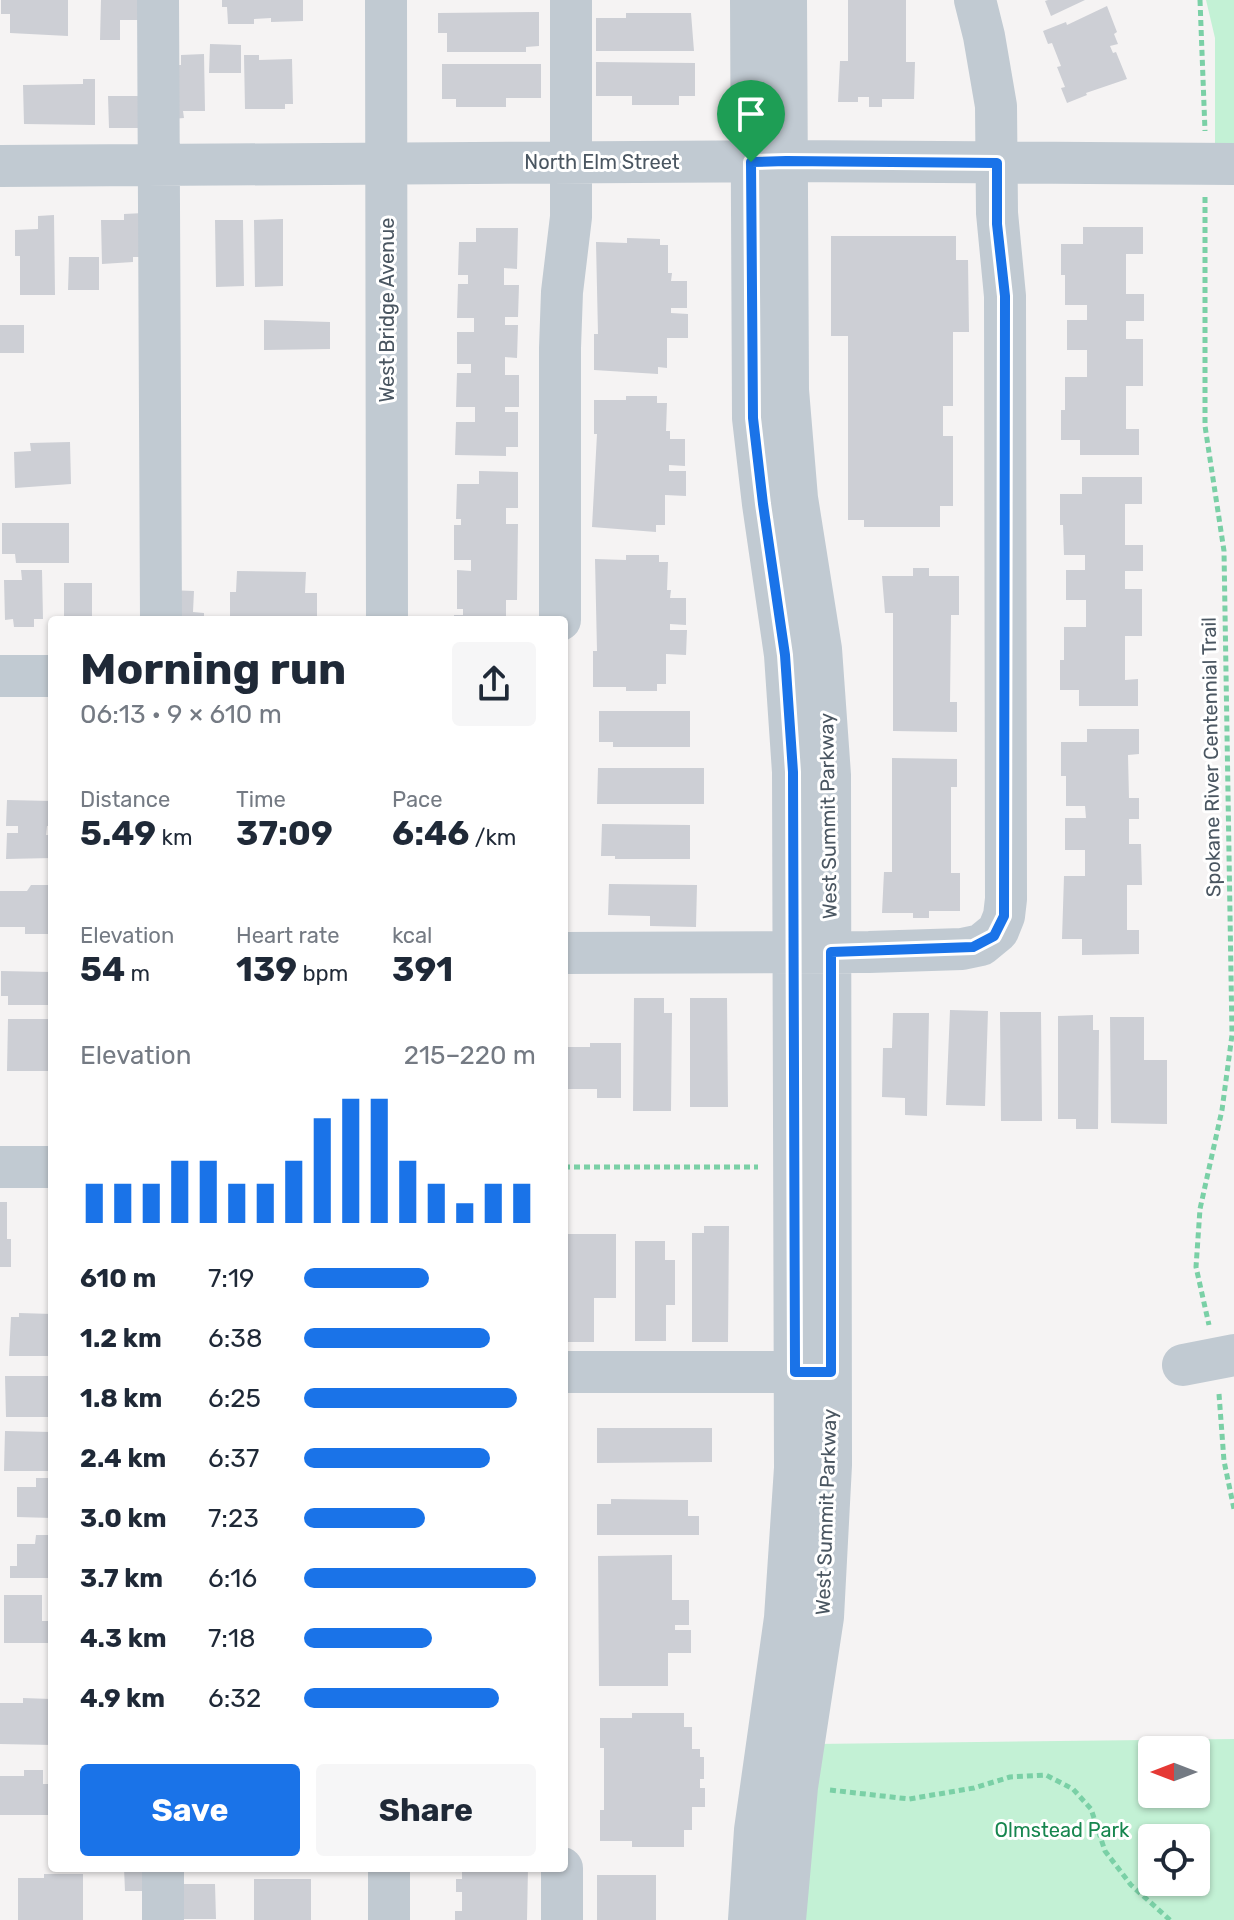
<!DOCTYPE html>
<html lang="en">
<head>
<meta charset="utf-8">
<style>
  body { margin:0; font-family:Rubik,sans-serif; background:#f6f6f7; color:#1f2937; height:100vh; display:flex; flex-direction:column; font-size:30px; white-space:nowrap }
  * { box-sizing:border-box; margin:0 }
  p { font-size:26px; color:#747a83 }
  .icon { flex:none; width:44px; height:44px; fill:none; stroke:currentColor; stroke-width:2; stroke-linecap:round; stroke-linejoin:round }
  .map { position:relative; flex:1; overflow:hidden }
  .panel { position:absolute; left:48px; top:616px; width:520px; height:1256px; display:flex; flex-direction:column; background:#fff; border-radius:8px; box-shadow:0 2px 6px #0004 }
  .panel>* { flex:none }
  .needle { width:52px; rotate:270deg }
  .tools { position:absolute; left:1138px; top:1736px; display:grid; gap:16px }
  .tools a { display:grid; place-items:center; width:72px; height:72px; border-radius:8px; background:#fff; box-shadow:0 2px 6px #0004; font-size:40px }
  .pin { position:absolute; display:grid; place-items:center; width:68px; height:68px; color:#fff; margin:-82px -34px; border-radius:50% 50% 50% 0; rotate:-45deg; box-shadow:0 0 8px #0007 }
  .pin .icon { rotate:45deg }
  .round { display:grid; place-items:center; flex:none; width:84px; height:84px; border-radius:8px; background:#f6f6f7 }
  .headline { display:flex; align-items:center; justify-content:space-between; height:136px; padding:0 32px }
  h1 { font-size:44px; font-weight:700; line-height:60px }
  .stats { display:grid; grid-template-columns:repeat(3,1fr); gap:12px; height:136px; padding:8px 32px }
  .stats div { display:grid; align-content:center }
  .stats b { font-size:34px; font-weight:700 }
  .stats small { font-size:22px; font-weight:400 }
  .stats p { font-size:22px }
  .chart { height:224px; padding:16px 32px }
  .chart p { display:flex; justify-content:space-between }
  .chart svg { width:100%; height:144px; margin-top:8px; stroke:#1a73e8; stroke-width:6 }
  .cta { display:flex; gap:16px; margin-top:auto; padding:16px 32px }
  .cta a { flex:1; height:92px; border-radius:8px; background:#1a73e8; color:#fff; font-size:32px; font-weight:700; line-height:92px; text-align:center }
  .cta a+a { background:#f6f6f7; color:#1f2937 }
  ul { padding:0 32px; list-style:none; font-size:26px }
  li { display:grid; grid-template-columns:128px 96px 1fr; align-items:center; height:60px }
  li i { height:20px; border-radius:10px; background:#1a73e8 }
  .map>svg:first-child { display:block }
  .green { fill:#c3f1d5; fill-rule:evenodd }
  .building { fill:#cdcfd5 }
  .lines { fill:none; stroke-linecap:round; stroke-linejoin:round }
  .path { stroke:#7ad0a6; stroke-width:5; stroke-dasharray:6 4; stroke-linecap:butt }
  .minor { stroke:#c1cad2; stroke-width:42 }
  .route-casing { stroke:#fff; stroke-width:16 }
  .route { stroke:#1a73e8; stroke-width:10 }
  .labels { text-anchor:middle; stroke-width:6; stroke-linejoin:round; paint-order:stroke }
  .street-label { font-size:20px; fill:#4a5661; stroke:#fff }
  .park-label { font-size:20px; fill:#17864f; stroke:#fff }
</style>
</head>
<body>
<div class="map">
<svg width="1234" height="1920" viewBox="0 0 1234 1920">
  <rect width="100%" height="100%" fill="#f5f3f3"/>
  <path class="green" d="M 1206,0 L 1234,0 L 1234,149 L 1215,150 L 1215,38 Z
    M 1234,1739 L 1234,1920 L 804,1920 L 815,1744 ZM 1152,1750 L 1196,1750 L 1196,1794 L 1152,1794 ZM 1152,1838 L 1196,1838 L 1196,1882 L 1152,1882 Z"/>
  <path class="building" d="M 1,0 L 68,0 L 68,36 L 10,33 L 10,14 L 1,14 Z
    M 101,0 L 144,0 L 144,20 L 120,20 L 120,40 L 100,40 Z
    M 222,0 L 303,0 L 303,21 L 271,22 L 271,18 L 254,19 L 254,24 L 228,24 L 227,7 L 222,7 Z
    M 848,0 L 906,0 L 906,62 L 915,62 L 914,99 L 882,99 L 882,107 L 869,107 L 869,97 L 858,97 L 858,102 L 838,102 L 840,61 L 848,61 Z
    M 1048,0 L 1085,0 L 1051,16 L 1045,1 Z
    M 1107,6 L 1117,32 L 1114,34 L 1118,44 L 1110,46 L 1113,53 L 1116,52 L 1127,79 L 1086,93 L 1087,95 L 1067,103 L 1061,88 L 1065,87 L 1057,67 L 1061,66 L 1052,43 L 1048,44 L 1043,31 L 1066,22 L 1067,25 Z
    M 539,12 L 539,46 L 526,47 L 526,52 L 447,52 L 447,33 L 438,33 L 438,13 Z
    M 626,13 L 691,13 L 694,51 L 596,51 L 596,18 L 626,18 Z
    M 210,44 L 241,45 L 241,73 L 209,73 Z
    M 204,54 L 205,111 L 183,111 L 184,118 L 171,119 L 170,65 L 181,65 L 181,55 Z
    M 244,55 L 259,55 L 259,60 L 292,59 L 293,104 L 285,104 L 285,109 L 245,109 Z
    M 596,62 L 695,63 L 695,96 L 679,96 L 679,105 L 632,105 L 632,96 L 596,96 Z
    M 442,64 L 541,64 L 541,98 L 506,98 L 506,107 L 456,107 L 456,99 L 442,99 Z
    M 83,79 L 95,79 L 95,125 L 24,124 L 23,85 L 83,84 Z
    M 108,96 L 147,96 L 148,128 L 109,128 Z
    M 144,213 L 139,257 L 133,257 L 133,262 L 102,264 L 101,220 L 124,220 L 124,214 Z
    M 54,215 L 55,295 L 20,295 L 20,256 L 15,256 L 15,230 L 38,229 L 38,216 Z
    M 283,219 L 283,286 L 255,287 L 254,220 Z
    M 215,220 L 243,220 L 244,286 L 216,287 Z
    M 1083,227 L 1143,227 L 1143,254 L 1126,254 L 1126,294 L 1144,294 L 1144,321 L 1126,321 L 1126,339 L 1143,339 L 1143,386 L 1126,386 L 1126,429 L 1139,429 L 1139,455 L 1080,455 L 1080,440 L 1061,440 L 1061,410 L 1065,410 L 1065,377 L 1087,377 L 1087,350 L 1067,350 L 1067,320 L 1087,320 L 1087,305 L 1065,305 L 1065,275 L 1061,275 L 1061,244 L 1083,244 Z
    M 476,228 L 518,228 L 517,269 L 504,268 L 504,285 L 519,285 L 518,317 L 505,317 L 505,325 L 518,325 L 517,358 L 505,357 L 505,375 L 519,375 L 519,407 L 505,407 L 505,412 L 518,412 L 518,447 L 506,447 L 506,456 L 455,455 L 456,422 L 475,422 L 475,407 L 456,407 L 457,373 L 471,373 L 471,364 L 457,364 L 457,332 L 474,332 L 474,318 L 457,318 L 458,284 L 468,284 L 468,275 L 458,275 L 459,242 L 476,242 Z
    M 831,236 L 956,236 L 956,260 L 968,260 L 969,332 L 953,332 L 953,406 L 943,406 L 943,436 L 953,436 L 953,506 L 940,506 L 940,527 L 864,527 L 864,520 L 848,520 L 848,336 L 831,336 Z
    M 627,238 L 660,239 L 660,245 L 668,245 L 668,273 L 672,273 L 671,281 L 687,281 L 687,308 L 671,308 L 671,313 L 688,314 L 688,338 L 667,338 L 667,368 L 658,367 L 658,374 L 594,370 L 594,334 L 598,334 L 596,242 L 627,243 Z
    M 69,257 L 99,257 L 99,290 L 68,290 Z
    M 264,320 L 330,322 L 330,349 L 264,350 Z
    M 0,325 L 24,325 L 24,353 L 0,353 Z
    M 626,396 L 657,396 L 657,403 L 667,403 L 666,431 L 670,431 L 670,439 L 685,439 L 685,466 L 669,465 L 669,471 L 686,471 L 686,496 L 665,495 L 665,525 L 656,525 L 656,532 L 592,527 L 597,434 L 594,434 L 594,400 L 626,400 Z
    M 70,442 L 71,484 L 15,488 L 14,452 L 31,451 L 30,443 Z
    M 479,471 L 518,472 L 518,508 L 506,508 L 506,524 L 518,524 L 517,600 L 506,600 L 506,616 L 517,616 L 517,620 L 454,620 L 454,615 L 463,615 L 463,609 L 457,609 L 457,570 L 471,571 L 471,560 L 454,560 L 454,525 L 461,525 L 461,519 L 456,519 L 457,484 L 479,484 Z
    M 1082,477 L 1142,477 L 1142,504 L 1125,504 L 1125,545 L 1143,545 L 1143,571 L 1125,571 L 1125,589 L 1142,589 L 1142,636 L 1125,636 L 1125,680 L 1138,679 L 1138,706 L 1079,706 L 1079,690 L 1060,690 L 1060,660 L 1064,660 L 1064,627 L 1086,627 L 1086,600 L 1066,600 L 1066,570 L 1085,570 L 1085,555 L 1064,555 L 1063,525 L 1060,525 L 1060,494 L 1082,494 Z
    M 2,523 L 69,523 L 69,563 L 16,563 L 15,554 L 2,554 Z
    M 626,555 L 659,555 L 659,562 L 668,562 L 667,590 L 671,590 L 670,598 L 686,598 L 686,625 L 670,624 L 670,630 L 687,630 L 686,655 L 666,654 L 666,684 L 657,684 L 657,691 L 626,691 L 626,687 L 593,687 L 593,651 L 597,651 L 595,559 L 626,560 Z
    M 913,568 L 929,568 L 929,576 L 959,576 L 959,615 L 951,615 L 950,702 L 957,702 L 957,732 L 893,731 L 893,613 L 885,613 L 882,576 L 913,576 Z
    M 21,570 L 42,570 L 43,619 L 34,619 L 34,627 L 14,627 L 13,619 L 5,620 L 4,580 L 22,580 Z
    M 237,571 L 306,572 L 305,593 L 317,593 L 317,620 L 230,620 L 230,592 L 236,592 Z
    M 64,583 L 92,583 L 92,620 L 64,620 Z
    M 169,590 L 194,591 L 193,612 L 204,613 L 204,620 L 168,620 Z
    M 599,711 L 690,711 L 690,747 L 613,747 L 613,742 L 599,742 Z
    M 1087,729 L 1139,729 L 1139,754 L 1128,755 L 1129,798 L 1139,798 L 1139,819 L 1129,819 L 1129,844 L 1141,844 L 1142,885 L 1127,885 L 1127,930 L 1139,930 L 1139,954 L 1082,955 L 1082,939 L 1062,939 L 1064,876 L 1085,876 L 1085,850 L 1065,850 L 1065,818 L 1086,818 L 1085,806 L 1066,806 L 1066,776 L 1061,776 L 1061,742 L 1087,742 Z
    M 892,758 L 957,759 L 957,787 L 951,787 L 951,873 L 960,873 L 960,911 L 929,911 L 929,918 L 913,918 L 913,913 L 882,913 L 884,872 L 892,872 Z
    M 598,768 L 704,768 L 704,804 L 597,804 Z
    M 7,800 L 52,801 L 52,826 L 47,826 L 46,835 L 52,835 L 52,858 L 6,859 L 7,833 L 18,833 L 18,826 L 6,826 Z
    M 602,824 L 690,825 L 690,859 L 615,859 L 615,856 L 601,856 Z
    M 609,884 L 697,885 L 696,927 L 650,926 L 650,916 L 608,915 Z
    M 31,885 L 52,885 L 52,934 L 25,934 L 25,927 L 0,927 L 0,891 L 27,891 Z
    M 1,971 L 52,972 L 52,1005 L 8,1005 L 8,996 L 1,996 Z
    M 634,998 L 664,998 L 664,1013 L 672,1013 L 671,1111 L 633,1111 Z
    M 690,998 L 727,998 L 728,1107 L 690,1107 Z
    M 950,1010 L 988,1011 L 985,1106 L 946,1105 Z
    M 1000,1012 L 1041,1012 L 1042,1121 L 1001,1121 Z
    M 893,1013 L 929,1013 L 927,1116 L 905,1115 L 905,1098 L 882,1097 L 883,1048 L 892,1048 Z
    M 1093,1015 L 1093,1030 L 1099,1030 L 1098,1129 L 1076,1129 L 1076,1119 L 1058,1119 L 1058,1016 Z
    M 1110,1017 L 1144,1017 L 1144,1060 L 1167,1060 L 1167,1124 L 1111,1123 Z
    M 8,1019 L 51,1019 L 51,1071 L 7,1071 Z
    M 590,1043 L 621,1043 L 621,1098 L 597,1098 L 597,1089 L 564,1089 L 564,1047 L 590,1047 Z
    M 0,1202 L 7,1202 L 7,1239 L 11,1239 L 11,1267 L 0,1267 Z
    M 704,1226 L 729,1226 L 728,1342 L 692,1342 L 692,1233 L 704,1233 Z
    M 565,1234 L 616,1234 L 616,1298 L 594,1298 L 594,1342 L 564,1342 Z
    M 635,1241 L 665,1241 L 665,1260 L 675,1260 L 675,1305 L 666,1305 L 666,1341 L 635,1341 Z
    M 19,1313 L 52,1314 L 52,1356 L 9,1356 L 11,1317 L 19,1317 Z
    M 5,1376 L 52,1376 L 52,1417 L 6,1417 Z
    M 597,1428 L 712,1428 L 712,1462 L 597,1463 Z
    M 5,1431 L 52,1432 L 52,1471 L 4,1471 Z
    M 36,1478 L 52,1478 L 52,1518 L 17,1517 L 17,1487 L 36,1487 Z
    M 611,1499 L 688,1500 L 688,1516 L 699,1516 L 699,1535 L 597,1535 L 597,1504 L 611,1504 Z
    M 36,1535 L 52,1535 L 52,1578 L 10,1578 L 10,1566 L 17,1566 L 17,1544 L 35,1544 Z
    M 672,1555 L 672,1600 L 689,1600 L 689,1625 L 675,1625 L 675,1630 L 691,1630 L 691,1653 L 668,1653 L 668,1686 L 599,1686 L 598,1556 Z
    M 4,1595 L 42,1595 L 42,1621 L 52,1621 L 52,1643 L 4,1643 Z
    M 23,1698 L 51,1699 L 52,1745 L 0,1744 L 0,1703 L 23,1703 Z
    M 632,1713 L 684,1713 L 684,1727 L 692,1727 L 692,1749 L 700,1749 L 700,1757 L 704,1757 L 704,1779 L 700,1779 L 700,1788 L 705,1788 L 705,1807 L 692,1807 L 692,1830 L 684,1830 L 684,1847 L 632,1847 L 632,1841 L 600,1841 L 600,1810 L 604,1810 L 604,1748 L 600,1748 L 600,1718 L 632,1718 Z
    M 24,1770 L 43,1770 L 43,1784 L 52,1784 L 52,1815 L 0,1815 L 0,1776 L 24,1776 Z
    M 124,1868 L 151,1868 L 151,1891 L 125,1891 Z
    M 256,1868 L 317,1868 L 317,1872 L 256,1871 Z
    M 462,1868 L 528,1868 L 527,1920 L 455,1920 L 455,1911 L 462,1911 L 462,1892 L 456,1892 L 456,1879 L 462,1879 Z
    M 44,1874 L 83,1874 L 83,1920 L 18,1920 L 18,1878 L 44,1878 Z
    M 597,1875 L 656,1875 L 656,1920 L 597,1920 Z
    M 254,1879 L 311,1879 L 311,1920 L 254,1920 Z
    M 181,1884 L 215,1884 L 216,1919 L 181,1919 Z"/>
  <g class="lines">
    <path class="path" d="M 1200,0 L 1205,131
      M 1205,197 L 1205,426 L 1224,551 L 1232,1035 L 1222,1110 L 1200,1209 L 1196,1267 L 1209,1325
      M 564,1167 L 758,1167
      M 1219,1394 L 1224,1461 L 1234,1509
      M 830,1790 L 909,1799 L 974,1788 L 1010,1777 L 1046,1775 L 1073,1789 L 1091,1809 L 1105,1851 L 1131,1885 L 1170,1920"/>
    <path class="minor" d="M 158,0 L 161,620
      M 386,0 L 387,620
      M 0,166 L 786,161 L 1234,164
      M 560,620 L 560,348 L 562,292 L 571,217 L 571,0
      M 0,676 L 52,676
      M 564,953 L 869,952 L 962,949 L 981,945 L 998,931 L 1004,916 L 1006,899 L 1005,296 L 997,213 L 996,106 L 984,36 L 975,0
      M 0,1167 L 52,1167
      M 1183,1365 L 1234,1355
      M 564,1372 L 822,1372
      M 163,1868 L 163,1920
      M 389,1868 L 389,1920
      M 562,1868 L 562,1920
      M 749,1920 L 755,1830 L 785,1618 L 795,1468 L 793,772 L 785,655 L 763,504 L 753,418 L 751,0
      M 785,1920 L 797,1787 L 823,1617 L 831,1465 L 830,775 L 821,649 L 797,498 L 788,390 L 786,0"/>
  </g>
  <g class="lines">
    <g class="route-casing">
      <path id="route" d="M 786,161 L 997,163 L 997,224 L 1005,296 L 1004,916 L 994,936 L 973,947 L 831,952 L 831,1372 L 795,1372 L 793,772 L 785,655 L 763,504 L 753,418 L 751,162 Z"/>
    </g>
    <use href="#route" class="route"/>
  </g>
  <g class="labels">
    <g class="street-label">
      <text x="602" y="169">North Elm Street</text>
      <text transform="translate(387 310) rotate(-90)" y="7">West Bridge Avenue</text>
      <text transform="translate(1211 757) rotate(-91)" y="7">Spokane River Centennial Trail</text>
      <text transform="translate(828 816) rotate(-91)" y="7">West Summit Parkway</text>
      <text transform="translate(826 1512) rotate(-88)" y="7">West Summit Parkway</text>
    </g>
    <g class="park-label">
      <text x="1062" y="1837">Olmstead Park</text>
    </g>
  </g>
</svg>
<div class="tools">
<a><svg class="needle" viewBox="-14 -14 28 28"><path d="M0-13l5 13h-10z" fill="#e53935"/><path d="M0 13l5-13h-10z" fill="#747a83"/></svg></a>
<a><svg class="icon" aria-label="locate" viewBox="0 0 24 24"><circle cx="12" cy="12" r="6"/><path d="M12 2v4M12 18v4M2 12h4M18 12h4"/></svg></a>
</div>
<div class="pin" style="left:751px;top:162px;background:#1e9e55"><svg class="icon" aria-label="arrive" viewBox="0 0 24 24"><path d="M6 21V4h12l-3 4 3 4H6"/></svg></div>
<section class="panel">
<div class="headline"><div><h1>Morning run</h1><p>06:13 · 9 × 610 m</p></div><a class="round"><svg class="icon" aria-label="share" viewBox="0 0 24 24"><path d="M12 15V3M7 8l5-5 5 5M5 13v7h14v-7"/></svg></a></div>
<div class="stats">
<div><p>Distance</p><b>5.49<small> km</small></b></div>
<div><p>Time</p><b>37:09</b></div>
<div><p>Pace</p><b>6:46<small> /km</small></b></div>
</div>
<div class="stats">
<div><p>Elevation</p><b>54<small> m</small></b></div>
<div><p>Heart rate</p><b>139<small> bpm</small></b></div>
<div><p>kcal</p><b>391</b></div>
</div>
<div class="chart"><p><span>Elevation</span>215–220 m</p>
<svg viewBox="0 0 160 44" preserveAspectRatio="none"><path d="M5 44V32M15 44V32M25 44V32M35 44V25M45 44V25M55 44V32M65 44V32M75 44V25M85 44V12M95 44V6M105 44V6M115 44V25M125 44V32M135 44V38M145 44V32M155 44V32"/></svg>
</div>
<ul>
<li><b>610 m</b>7:19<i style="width:54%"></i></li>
<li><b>1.2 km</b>6:38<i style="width:80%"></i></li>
<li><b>1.8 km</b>6:25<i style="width:92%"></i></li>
<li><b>2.4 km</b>6:37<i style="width:80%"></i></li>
<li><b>3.0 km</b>7:23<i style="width:52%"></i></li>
<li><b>3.7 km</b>6:16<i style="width:100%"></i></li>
<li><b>4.3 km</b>7:18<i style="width:55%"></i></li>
<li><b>4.9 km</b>6:32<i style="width:84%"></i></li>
</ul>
<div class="cta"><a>Save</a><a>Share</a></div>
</section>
</div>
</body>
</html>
